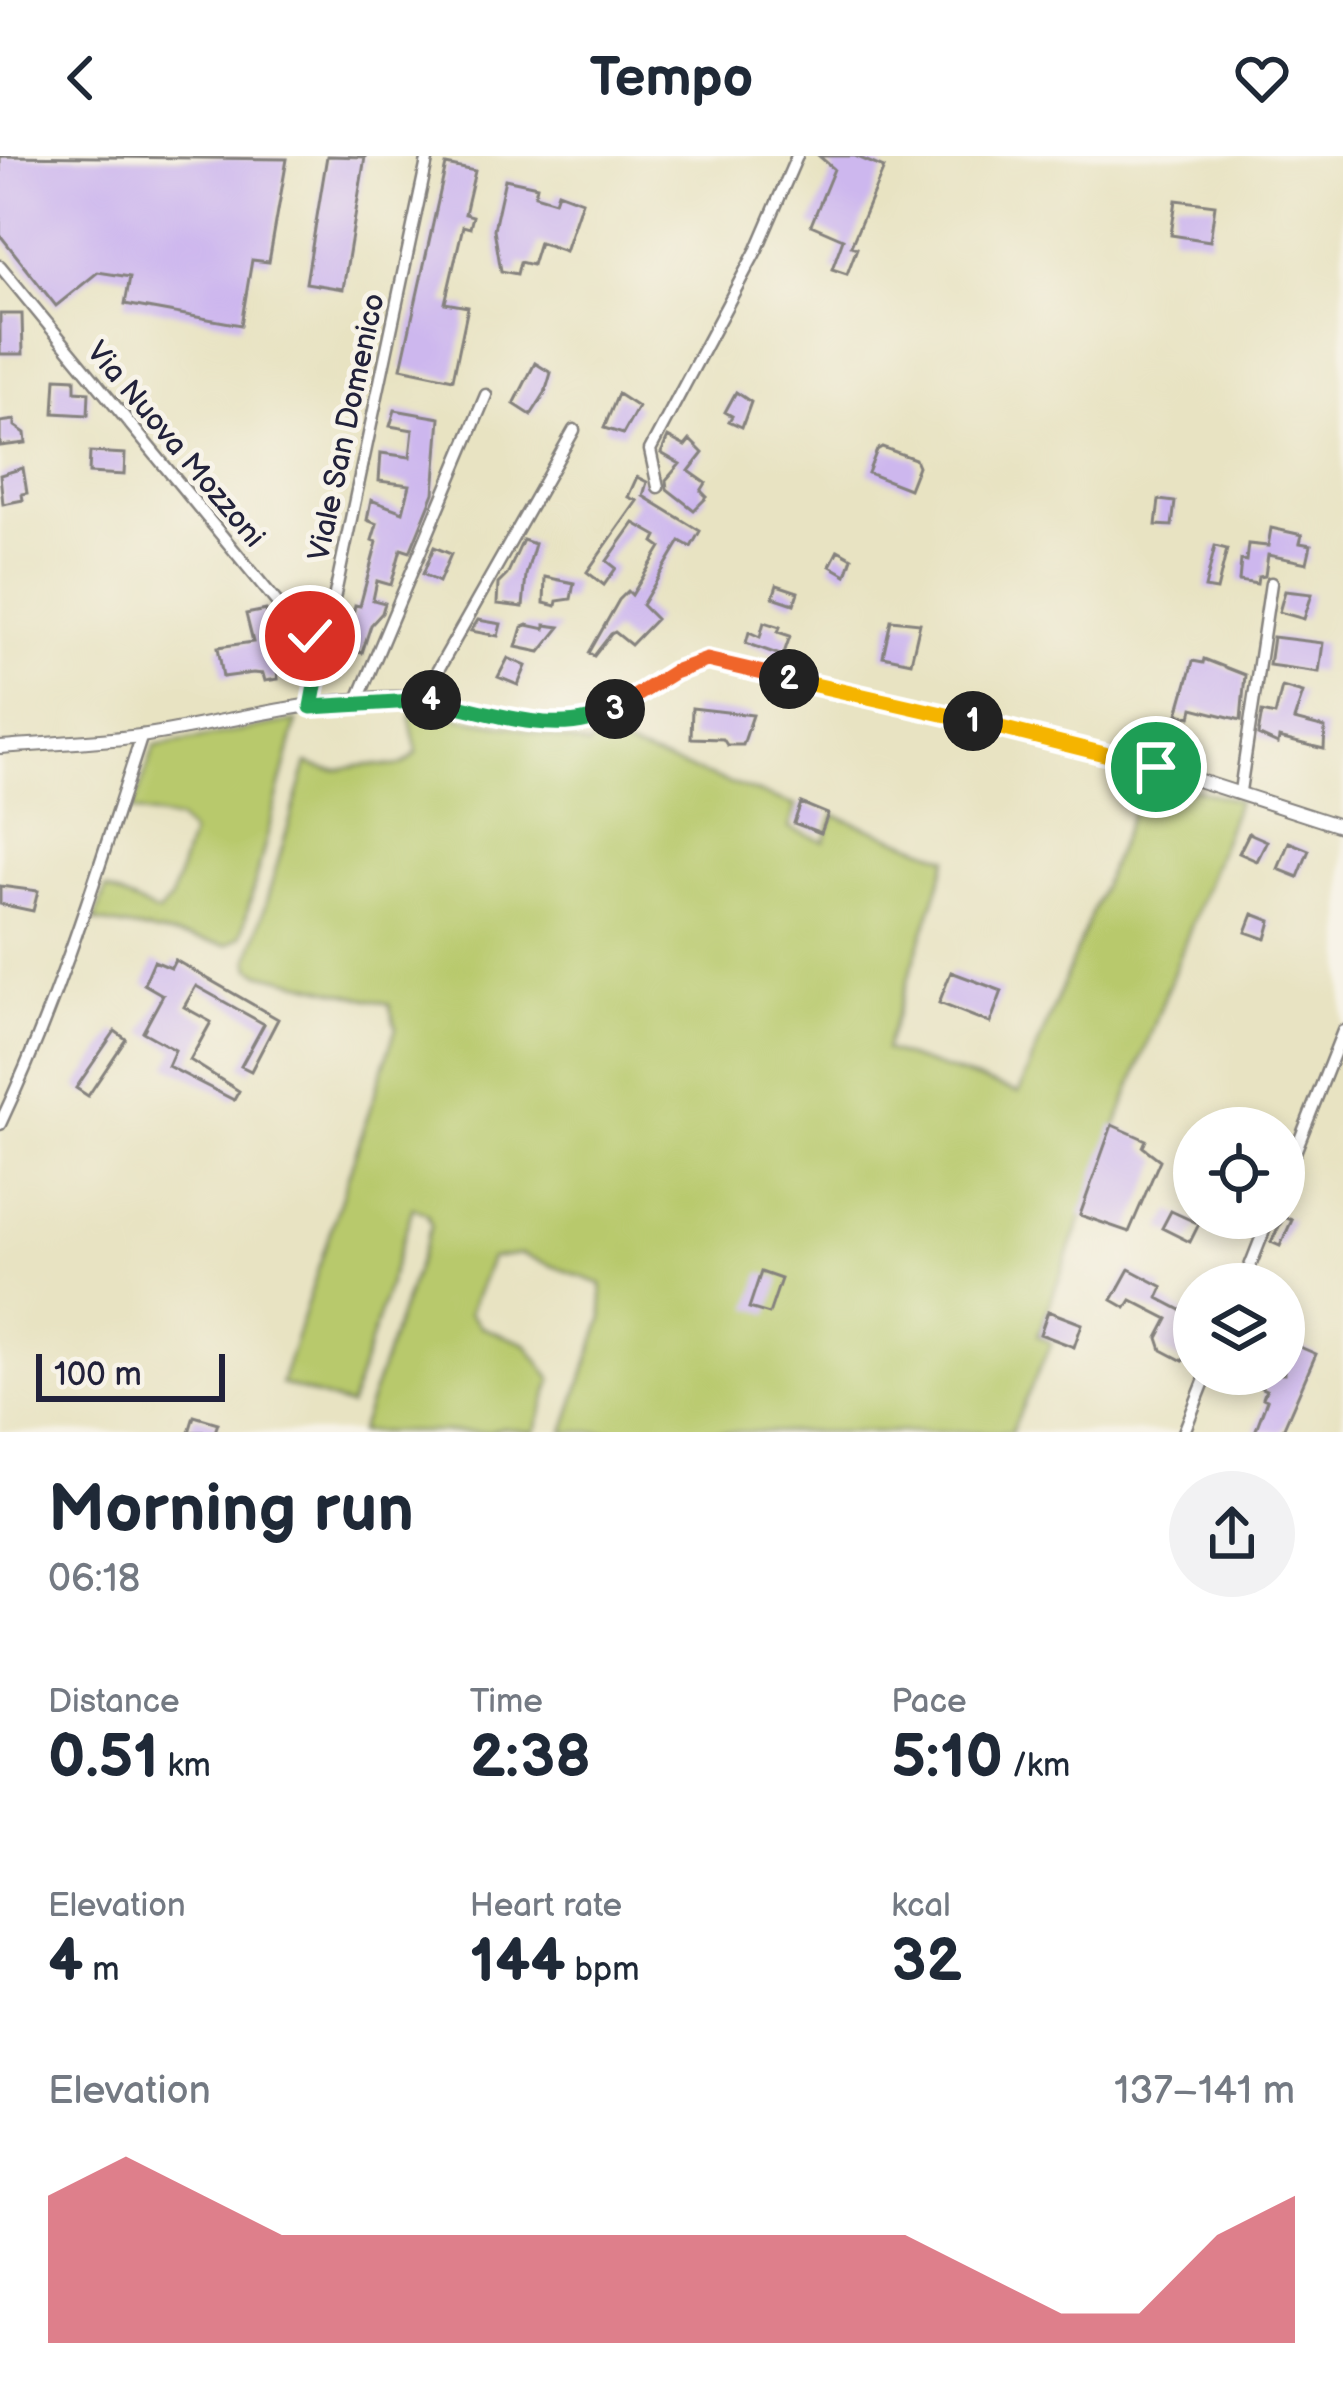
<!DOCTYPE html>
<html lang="en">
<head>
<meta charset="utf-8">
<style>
  body { margin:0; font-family:"Balsamiq Sans",sans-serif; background:#f2f2f3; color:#1f2937; height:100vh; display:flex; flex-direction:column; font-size:45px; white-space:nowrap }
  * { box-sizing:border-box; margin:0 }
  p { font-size:39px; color:#747a83 }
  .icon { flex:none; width:66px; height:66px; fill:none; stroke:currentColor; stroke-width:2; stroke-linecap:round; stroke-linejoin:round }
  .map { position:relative; height:1276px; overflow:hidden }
  .details { display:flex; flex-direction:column; background:#fff; flex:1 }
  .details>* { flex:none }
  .buttons { position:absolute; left:1173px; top:951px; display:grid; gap:24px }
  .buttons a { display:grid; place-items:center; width:132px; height:132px; border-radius:50%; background:#fff; box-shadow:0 6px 18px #0003; font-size:60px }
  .scale { position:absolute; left:36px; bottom:30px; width:189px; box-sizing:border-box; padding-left:12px; border:6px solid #22223b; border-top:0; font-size:33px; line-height:42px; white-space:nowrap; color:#22223b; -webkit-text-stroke:9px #f7f3e8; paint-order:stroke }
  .pin { position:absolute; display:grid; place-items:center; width:102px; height:102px; color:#fff; margin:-51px; border:6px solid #fff; border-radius:50%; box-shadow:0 3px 12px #0007 }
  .km { position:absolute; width:60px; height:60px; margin:-30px; border-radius:50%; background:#222; color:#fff; font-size:33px; line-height:60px; text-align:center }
  .round { display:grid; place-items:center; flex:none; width:126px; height:126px; border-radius:63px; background:#f2f2f3 }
  .headline { display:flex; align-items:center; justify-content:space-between; height:204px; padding:0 48px }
  h1 { font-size:66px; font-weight:600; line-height:90px }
  .stats { display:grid; grid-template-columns:repeat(3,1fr); gap:18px; height:204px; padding:12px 48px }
  .stats div { display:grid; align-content:center }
  .stats b { font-size:60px; font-weight:600 }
  .stats small { font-size:33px; font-weight:400 }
  .stats p { font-size:33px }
  .chart { height:336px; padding:24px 48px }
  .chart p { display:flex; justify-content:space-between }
  .chart svg { width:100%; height:216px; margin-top:12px; fill:#d1495b; opacity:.7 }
  header { display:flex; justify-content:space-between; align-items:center; height:156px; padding:0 48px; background:#fff; font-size:54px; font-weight:600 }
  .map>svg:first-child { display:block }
  .green { fill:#b8c96c; stroke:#6d7654; stroke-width:3 }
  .building { fill:#cdb7ee }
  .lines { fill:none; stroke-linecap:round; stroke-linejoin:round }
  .minor-casing { stroke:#85827e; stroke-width:15 }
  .tertiary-casing { stroke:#85827e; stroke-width:16 }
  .minor { stroke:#fff; stroke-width:10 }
  .tertiary { stroke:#fff; stroke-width:12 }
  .split-1-casing { stroke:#fff; stroke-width:24 }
  .split-2-casing { stroke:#fff; stroke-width:24 }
  .split-3-casing { stroke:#fff; stroke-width:24 }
  .split-4-casing { stroke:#fff; stroke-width:24 }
  .split-5-casing { stroke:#fff; stroke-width:24 }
  .split-1 { stroke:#f5b400; stroke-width:15 }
  .split-2 { stroke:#f5b400; stroke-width:15 }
  .split-3 { stroke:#f0652b; stroke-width:15 }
  .split-4 { stroke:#22a559; stroke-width:15 }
  .split-5 { stroke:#22a559; stroke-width:15 }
  .labels { text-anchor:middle; stroke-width:10; stroke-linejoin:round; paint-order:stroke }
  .street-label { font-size:30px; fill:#22223b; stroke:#f7f3e8 }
</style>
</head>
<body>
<header><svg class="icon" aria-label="back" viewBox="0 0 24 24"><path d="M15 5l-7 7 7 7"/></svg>Tempo<svg class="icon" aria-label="heart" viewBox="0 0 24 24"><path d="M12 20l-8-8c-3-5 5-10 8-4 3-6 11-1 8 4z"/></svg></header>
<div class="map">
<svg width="1343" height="1276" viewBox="0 0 1343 1276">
  <rect width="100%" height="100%" fill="#f7f3e8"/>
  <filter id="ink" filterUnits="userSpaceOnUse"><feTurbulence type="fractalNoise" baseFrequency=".00833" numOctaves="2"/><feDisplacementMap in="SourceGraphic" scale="24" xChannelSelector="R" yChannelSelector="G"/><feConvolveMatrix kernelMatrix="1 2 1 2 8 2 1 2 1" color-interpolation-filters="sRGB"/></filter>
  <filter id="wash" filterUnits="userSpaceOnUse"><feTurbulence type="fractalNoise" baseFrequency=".004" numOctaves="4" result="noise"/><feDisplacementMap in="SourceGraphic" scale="48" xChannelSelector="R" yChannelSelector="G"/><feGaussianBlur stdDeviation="2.7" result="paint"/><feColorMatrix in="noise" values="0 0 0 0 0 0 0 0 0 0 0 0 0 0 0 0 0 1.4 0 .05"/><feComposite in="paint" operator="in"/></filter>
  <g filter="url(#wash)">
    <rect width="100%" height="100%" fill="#e8e3c2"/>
    <path class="green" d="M 413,555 L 514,571 L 589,590 L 597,581 L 796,650 L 789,672 L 824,685 L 834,659 L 948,702 L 885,894 L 1019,937 L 1147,620 L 1238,645 L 1038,1179 L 1051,1187 L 1011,1276 L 564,1276 L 603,1161 L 601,1128 L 521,1098 L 491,1102 L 469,1157 L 481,1171 L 526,1188 L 552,1224 L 535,1276 L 502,1272 L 488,1276 L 359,1276 L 431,1070 L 427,1058 L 413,1051 L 350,1250 L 281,1228 L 396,872 L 389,848 L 260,817 L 251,812 L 249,804 L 307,607 C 345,623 342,608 374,609 C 395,610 402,614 417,596 L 410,563 Z
      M 297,565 L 241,780 L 227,789 L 94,765 L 106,733 L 158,757 L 171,743 L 191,678 L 179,664 L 132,655 L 155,590 Z"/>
    <g id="blocks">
      <path class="building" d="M 0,0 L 287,3 L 269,106 L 252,104 L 241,169 L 125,148 L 130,121 L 98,116 L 56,150 L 0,79 Z
        M 327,0 L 365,1 L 343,133 L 306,127 Z
        M 819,0 L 855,0 L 884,12 L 851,90 L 857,92 L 847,118 L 832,113 L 843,83 L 811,69 L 834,13 Z
        M 446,9 L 475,15 L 465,58 L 473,60 L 470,72 L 463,70 L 445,147 L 468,151 L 453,223 L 401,212 Z
        M 505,23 L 537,30 L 535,39 L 555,45 L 558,36 L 582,45 L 565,95 L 539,86 L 532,109 L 520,106 L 517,118 L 501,115 L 494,73 Z
        M 1176,44 L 1215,49 L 1210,85 L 1171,79 Z
        M 0,158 L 22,158 L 23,198 L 0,198 Z
        M 535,207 L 551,217 L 545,237 L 531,259 L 514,248 Z
        M 56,222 L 75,223 L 75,235 L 89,236 L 88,259 L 54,257 Z
        M 736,236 L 751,246 L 742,271 L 729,265 L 732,260 L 725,256 Z
        M 618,238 L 638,251 L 623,278 L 604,272 Z
        M 395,254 L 440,262 L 434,337 L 410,396 L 401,393 L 391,429 L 377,425 L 373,444 L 385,447 L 382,457 L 371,469 L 362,497 L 354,495 L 352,500 L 339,483 L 345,471 L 350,472 L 355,449 L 360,450 L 377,386 L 372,384 L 377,368 L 367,364 L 371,344 L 403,356 L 410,329 L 379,325 L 381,297 L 410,301 L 413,274 L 390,270 Z
        M 15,264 L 15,270 L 25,277 L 26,287 L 0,290 L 0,266 Z
        M 668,281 L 685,290 L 690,284 L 703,297 L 689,315 L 706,327 L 701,335 L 707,341 L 694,354 L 667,333 L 666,324 L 680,308 L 661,297 Z
        M 882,291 L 915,303 L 918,310 L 909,333 L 868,317 L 877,294 Z
        M 90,296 L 125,298 L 124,319 L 89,317 Z
        M 23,312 L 27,337 L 22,338 L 23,344 L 3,348 L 0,319 Z
        M 637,321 L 647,326 L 643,340 L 700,375 L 691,391 L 680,385 L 642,449 L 656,463 L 631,489 L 615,476 L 611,478 L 594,500 L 589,497 L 619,444 L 628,435 L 632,439 L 661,391 L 654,386 L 657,380 L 634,367 L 607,405 L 616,412 L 604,429 L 587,416 L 637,345 L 628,341 Z
        M 1159,344 L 1175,346 L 1172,370 L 1156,369 Z
        M 1271,372 L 1302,379 L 1300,387 L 1311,389 L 1307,407 L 1268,399 L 1265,420 L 1258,421 L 1257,428 L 1239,425 L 1241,404 L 1246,405 L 1248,388 L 1268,390 Z
        M 523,384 L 535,388 L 526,419 L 523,451 L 497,448 L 498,428 L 507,419 Z
        M 1215,390 L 1227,393 L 1217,434 L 1205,432 Z
        M 434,391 L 451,398 L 439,426 L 423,418 Z
        M 838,394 L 852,402 L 846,419 L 830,410 Z
        M 545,421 L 574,427 L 571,443 L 557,445 L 556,450 L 544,447 Z
        M 777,429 L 798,436 L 794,448 L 773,441 Z
        M 1285,435 L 1312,438 L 1304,463 L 1279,456 Z
        M 266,454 L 273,493 L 287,491 L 290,511 L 277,514 L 278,523 L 265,525 L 263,518 L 253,517 L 223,521 L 218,491 L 253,486 L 246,458 Z
        M 478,464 L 501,468 L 498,480 L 471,475 Z
        M 891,464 L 920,467 L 911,506 L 883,500 Z
        M 764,466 L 780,471 L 778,476 L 790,480 L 783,500 L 746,487 L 749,476 L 760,481 Z
        M 527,469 L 545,473 L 545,469 L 560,471 L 540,496 L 516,491 L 522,471 Z
        M 1273,481 L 1323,487 L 1319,516 L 1269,509 Z
        M 508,502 L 526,510 L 518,529 L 498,521 Z
        M 1204,503 L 1245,519 L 1241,564 L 1193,552 L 1191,561 L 1178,558 L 1193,505 L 1203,507 Z
        M 1282,531 L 1303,537 L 1294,564 L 1325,572 L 1324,593 L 1279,582 L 1278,588 L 1258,579 L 1262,556 L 1275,559 Z
        M 692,552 L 753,559 L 743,589 L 727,589 L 723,583 L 691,582 Z
        M 801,647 L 828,658 L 821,677 L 794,667 Z
        M 1249,677 L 1267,685 L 1257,705 L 1239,697 Z
        M 1289,686 L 1309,694 L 1298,721 L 1278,713 Z
        M 0,730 L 38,735 L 33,755 L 0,748 Z
        M 1253,758 L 1271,765 L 1266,783 L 1246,776 Z
        M 175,804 L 278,863 L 251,915 L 241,910 L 264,868 L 196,830 L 184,851 L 211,866 L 190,904 L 239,935 L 234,944 L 168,910 L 175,894 L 143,876 L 163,839 L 144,828 L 154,805 L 171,812 Z
        M 951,816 L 1002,835 L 990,867 L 939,847 Z
        M 115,875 L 126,883 L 88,940 L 76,932 Z
        M 1112,969 L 1146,984 L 1143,991 L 1160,1004 L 1129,1076 L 1080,1059 Z
        M 1171,1055 L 1199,1068 L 1190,1086 L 1162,1072 Z
        M 1284,1061 L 1292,1064 L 1280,1090 L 1271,1086 Z
        M 1129,1113 L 1163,1131 L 1158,1142 L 1192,1160 L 1189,1166 L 1194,1169 L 1194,1184 L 1183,1205 L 1162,1194 L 1158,1182 L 1168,1163 L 1131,1144 L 1126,1152 L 1112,1144 Z
        M 761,1116 L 781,1123 L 769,1158 L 749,1152 Z
        M 1048,1155 L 1082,1168 L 1074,1191 L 1040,1178 Z
        M 1284,1184 L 1316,1198 L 1282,1276 L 1255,1276 L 1267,1244 L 1263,1242 L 1266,1234 L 1259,1231 L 1264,1218 L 1284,1218 Z
        M 194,1260 L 218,1267 L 215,1276 L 189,1276 Z"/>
    </g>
  </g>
  <g filter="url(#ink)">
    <use href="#blocks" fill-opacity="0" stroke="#85827e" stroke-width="3"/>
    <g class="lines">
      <g class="minor-casing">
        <path id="minor" d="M 0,110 L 298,472 L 323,487
          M 658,331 L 650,294 L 757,93 L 797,0
          M 422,542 L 574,274
          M 357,546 L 486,239
          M 311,551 L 428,0
          M 1240,635 L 1271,427
          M 0,968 C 59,843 99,711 142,579
          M 1284,1024 L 1343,875
          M 1243,1128 L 1269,1062
          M 1184,1276 L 1207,1218"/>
      </g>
      <g class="tertiary-casing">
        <path id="tertiary" d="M 0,591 C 49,587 99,586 147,579 C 236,565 330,537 421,542 C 474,545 531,577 584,566 C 630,556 661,513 707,504 L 1157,611 L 1343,671"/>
      </g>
      <use href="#minor" class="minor"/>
      <use href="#tertiary" class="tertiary"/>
    </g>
  </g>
  <g class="lines" filter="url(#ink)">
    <g class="split-1-casing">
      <path id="split-1" d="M 973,565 L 1156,611"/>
    </g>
    <g class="split-2-casing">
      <path id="split-2" d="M 789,523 L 973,565"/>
    </g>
    <g class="split-3-casing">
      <path id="split-3" d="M 615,553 L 674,516 L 707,504 L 789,523"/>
    </g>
    <g class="split-4-casing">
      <path id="split-4" d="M 431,544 C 488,555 562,585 615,553"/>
    </g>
    <g class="split-5-casing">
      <path id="split-5" d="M 310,480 L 323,487 L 311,551 L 431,544"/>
    </g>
    <use href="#split-1" class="split-1"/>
    <use href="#split-2" class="split-2"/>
    <use href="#split-3" class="split-3"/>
    <use href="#split-4" class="split-4"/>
    <use href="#split-5" class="split-5"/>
  </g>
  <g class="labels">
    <g class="street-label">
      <text transform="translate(346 271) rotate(-78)" y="10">Viale San Domenico</text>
      <text transform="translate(176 288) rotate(50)" y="10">Via Nuova Mozzoni</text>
    </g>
  </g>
</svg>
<div class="buttons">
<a><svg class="icon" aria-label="locate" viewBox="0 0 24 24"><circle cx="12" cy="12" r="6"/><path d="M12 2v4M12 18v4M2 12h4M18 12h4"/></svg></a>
<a><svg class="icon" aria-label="layers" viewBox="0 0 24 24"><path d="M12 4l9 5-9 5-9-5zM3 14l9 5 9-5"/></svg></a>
</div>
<div class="scale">100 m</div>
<div class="pin" style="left:1156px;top:611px;background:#1e9e55"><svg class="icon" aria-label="arrive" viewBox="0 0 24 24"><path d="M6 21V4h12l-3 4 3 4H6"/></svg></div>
<div class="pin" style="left:310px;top:480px;background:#d93025"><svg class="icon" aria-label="check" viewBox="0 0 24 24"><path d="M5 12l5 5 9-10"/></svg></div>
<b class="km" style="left:973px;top:565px">1</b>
<b class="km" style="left:789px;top:523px">2</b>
<b class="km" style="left:615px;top:553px">3</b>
<b class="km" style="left:431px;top:544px">4</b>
</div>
<section class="details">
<div class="headline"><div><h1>Morning run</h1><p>06:18</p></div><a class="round"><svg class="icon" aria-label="share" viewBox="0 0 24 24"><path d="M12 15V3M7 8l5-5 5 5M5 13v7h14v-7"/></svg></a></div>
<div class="stats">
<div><p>Distance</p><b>0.51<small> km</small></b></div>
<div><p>Time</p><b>2:38</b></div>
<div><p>Pace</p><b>5:10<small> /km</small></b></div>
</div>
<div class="stats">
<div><p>Elevation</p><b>4<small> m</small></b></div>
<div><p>Heart rate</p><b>144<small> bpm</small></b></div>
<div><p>kcal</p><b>32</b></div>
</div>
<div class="chart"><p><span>Elevation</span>137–141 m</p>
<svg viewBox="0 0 160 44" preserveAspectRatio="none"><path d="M0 44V14L10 6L20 14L30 22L40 22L50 22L60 22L70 22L80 22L90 22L100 22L110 22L120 30L130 38L140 38L150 22L160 14V44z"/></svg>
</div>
</section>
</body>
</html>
